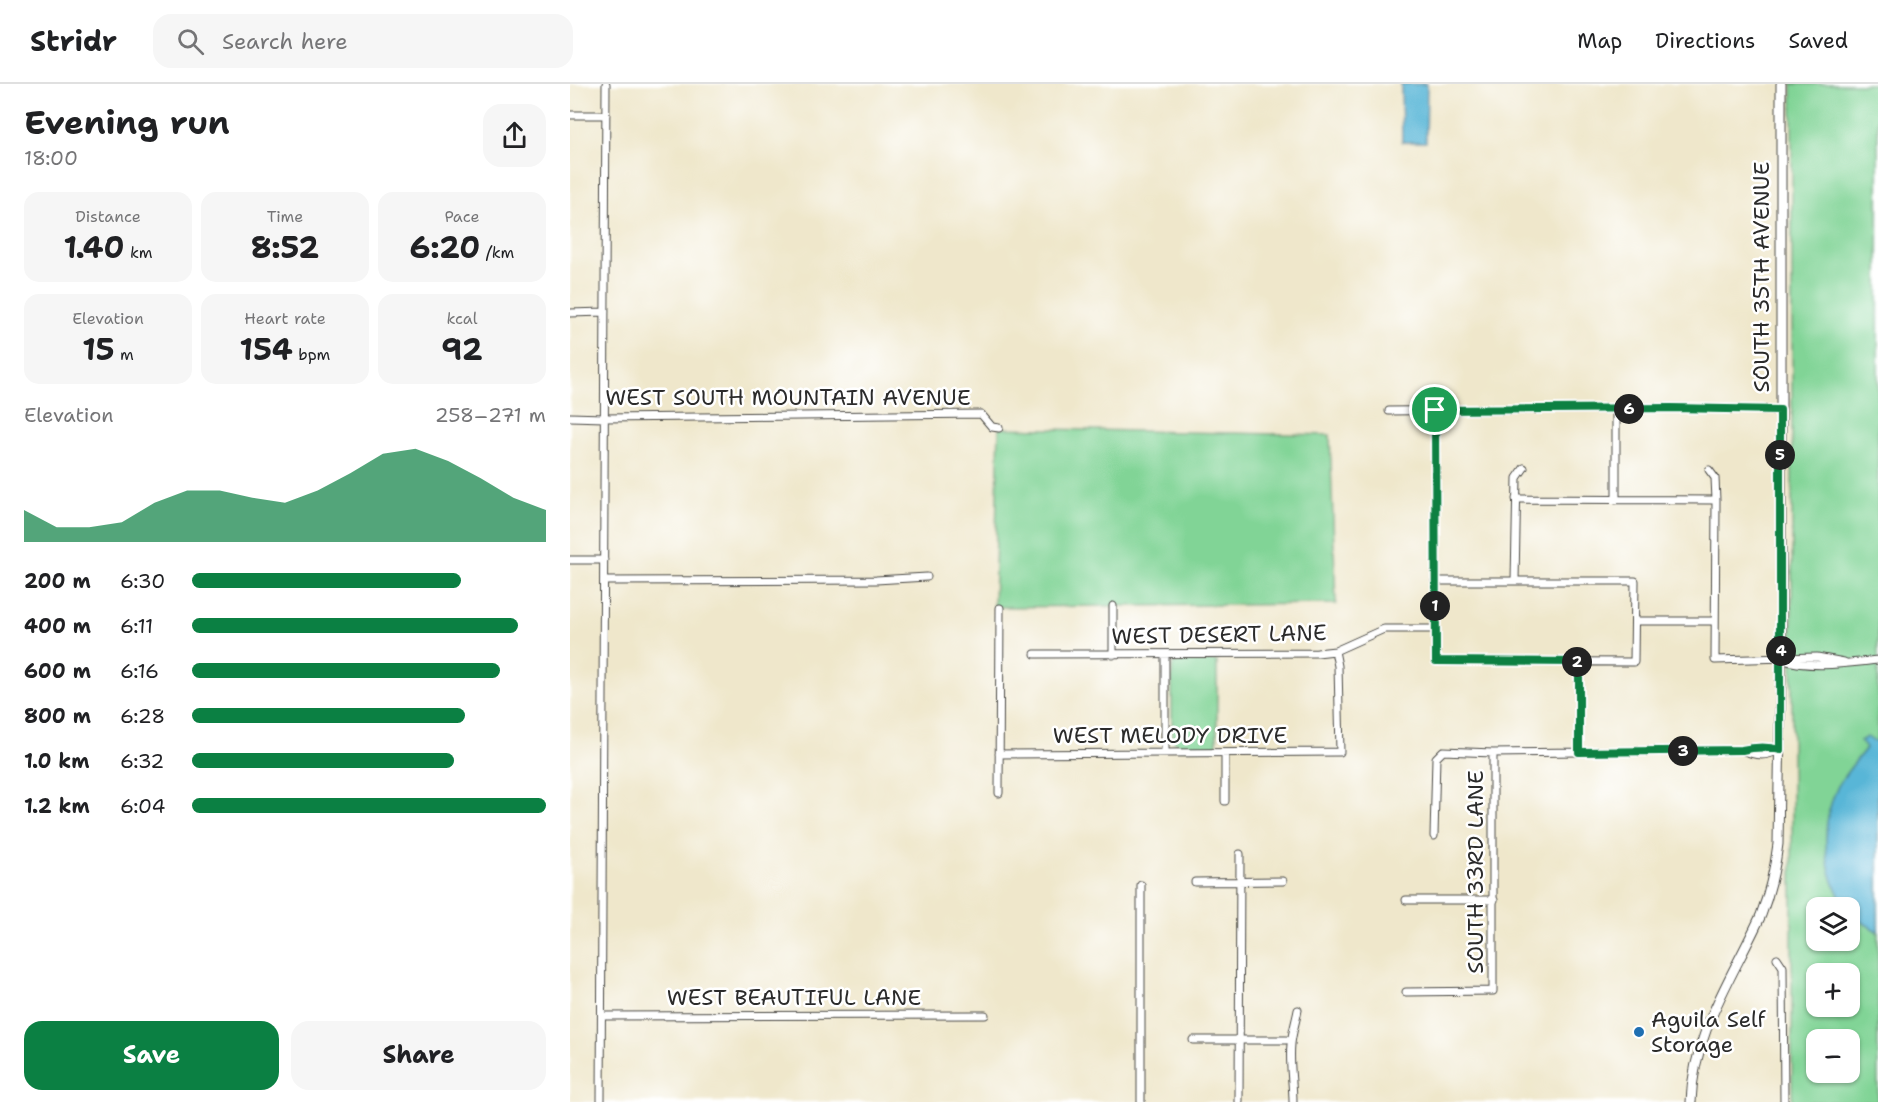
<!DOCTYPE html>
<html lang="en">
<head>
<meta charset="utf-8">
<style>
  body { margin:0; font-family:"Shantell Sans",sans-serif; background:#f6f6f6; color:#202124; height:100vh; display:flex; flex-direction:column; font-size:22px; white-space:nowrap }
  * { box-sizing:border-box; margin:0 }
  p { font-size:20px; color:#757577 }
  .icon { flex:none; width:33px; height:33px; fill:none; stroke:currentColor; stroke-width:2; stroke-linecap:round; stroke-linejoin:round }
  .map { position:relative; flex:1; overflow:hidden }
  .side { display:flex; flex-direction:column; background:#fff; width:570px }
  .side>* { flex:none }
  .tools { position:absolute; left:1236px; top:813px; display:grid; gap:12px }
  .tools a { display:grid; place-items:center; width:54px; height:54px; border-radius:12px; background:#fff; box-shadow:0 2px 4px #0004; font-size:30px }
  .pin { position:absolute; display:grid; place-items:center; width:51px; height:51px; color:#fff; margin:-26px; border:3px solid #fff; border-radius:50%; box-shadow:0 2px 6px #0007 }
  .km { position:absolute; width:30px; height:30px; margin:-15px; border-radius:50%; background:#222; color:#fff; font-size:16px; line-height:30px; text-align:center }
  .round { display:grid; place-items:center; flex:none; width:63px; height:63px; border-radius:18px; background:#f6f6f6 }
  .head { display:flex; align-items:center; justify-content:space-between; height:102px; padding:0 24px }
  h1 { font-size:33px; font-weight:700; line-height:45px }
  .stats { display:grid; grid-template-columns:repeat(3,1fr); gap:9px; height:102px; padding:6px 24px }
  .stats div { display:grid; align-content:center; border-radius:15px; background:#f6f6f6; text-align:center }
  .stats b { font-size:30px; font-weight:700 }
  .stats small { font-size:16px; font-weight:400 }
  .stats p { font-size:16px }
  .chart { height:168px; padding:12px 24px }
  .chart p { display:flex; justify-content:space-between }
  .chart svg { width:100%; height:108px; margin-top:6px; fill:#0b8043; opacity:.7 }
  .action { display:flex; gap:12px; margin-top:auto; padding:12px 24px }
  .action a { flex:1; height:69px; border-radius:18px; background:#0b8043; color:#fff; font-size:24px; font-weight:700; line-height:69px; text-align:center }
  .action a+a { background:#f6f6f6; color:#202124 }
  ul { padding:0 24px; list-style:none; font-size:20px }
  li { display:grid; grid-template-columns:96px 72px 1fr; align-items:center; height:45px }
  li i { height:15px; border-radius:8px; background:#0b8043 }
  header { display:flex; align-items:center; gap:36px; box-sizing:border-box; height:84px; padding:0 30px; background:#fff; border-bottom:2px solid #e0e0e0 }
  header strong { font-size:28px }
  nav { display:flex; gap:33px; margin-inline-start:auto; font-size:21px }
  .search { width:420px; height:54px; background:#f6f6f6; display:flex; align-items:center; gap:15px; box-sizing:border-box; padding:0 21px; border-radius:18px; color:#757577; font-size:22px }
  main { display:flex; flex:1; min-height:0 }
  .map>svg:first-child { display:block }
  .green { fill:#81d496; stroke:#568060; stroke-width:1.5; fill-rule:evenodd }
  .water { fill:#59b6d7; stroke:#427081; stroke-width:1.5 }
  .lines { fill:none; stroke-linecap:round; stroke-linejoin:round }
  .minor-casing { stroke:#484743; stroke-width:9 }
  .secondary-casing { stroke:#484743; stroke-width:11 }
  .minor { stroke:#fff; stroke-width:7 }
  .secondary { stroke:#fff; stroke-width:9 }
  .route-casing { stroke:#fff; stroke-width:12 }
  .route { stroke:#0b8043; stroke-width:8 }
  .poi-dot { fill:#1f6fb2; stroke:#fff; stroke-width:2 }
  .labels { text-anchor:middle; stroke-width:5; stroke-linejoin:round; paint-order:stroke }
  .street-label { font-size:22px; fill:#2b2b2b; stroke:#fff }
  .poi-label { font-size:22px; fill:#2b2b2b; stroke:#fff; text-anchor:start }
</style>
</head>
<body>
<header>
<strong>Stridr</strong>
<div class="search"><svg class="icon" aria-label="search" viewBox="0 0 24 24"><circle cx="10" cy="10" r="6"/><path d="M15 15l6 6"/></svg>Search here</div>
<nav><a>Map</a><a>Directions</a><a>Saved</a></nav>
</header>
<main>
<section class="side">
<div class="head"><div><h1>Evening run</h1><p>18:00</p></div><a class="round"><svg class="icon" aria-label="share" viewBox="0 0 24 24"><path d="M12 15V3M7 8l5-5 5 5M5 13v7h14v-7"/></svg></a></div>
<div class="stats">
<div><p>Distance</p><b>1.40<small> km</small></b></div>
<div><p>Time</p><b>8:52</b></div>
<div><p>Pace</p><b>6:20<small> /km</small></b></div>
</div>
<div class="stats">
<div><p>Elevation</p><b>15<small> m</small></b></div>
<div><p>Heart rate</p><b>154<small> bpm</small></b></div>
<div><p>kcal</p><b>92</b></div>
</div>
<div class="chart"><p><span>Elevation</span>258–271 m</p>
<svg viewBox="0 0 160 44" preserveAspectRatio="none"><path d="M0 44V31L10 38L20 38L30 36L40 28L50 23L60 23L70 26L80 28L90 23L100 16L110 8L120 6L130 11L140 18L150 26L160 31V44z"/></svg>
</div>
<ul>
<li><b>200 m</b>6:30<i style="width:76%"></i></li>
<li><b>400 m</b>6:11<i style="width:92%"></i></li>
<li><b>600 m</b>6:16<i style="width:87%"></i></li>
<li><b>800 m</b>6:28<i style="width:77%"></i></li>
<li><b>1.0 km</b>6:32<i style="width:74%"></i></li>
<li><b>1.2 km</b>6:04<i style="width:100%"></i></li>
</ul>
<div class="action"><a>Save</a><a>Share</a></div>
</section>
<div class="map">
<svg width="1308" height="1018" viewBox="0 0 1308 1018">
  <rect width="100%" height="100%" fill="#fff"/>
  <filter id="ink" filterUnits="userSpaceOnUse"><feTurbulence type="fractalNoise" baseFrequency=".0167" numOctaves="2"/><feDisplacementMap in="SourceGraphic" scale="12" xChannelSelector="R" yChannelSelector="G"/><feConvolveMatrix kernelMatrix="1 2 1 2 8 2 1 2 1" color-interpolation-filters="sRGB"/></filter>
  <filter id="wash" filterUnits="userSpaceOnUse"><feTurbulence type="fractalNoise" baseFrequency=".008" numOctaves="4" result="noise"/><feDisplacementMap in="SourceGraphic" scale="24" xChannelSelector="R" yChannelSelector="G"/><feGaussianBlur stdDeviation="1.35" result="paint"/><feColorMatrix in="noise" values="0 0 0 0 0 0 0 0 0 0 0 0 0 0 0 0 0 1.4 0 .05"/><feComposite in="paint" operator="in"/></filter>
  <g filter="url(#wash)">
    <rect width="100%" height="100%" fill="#efe7cb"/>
    <path class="green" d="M 1222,0 L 1308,0 L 1308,1018 L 1222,1018 ZM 1246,824 L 1280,824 L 1280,856 L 1246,856 ZM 1246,890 L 1280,890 L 1280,922 L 1246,922 ZM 1246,956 L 1280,956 L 1280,988 L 1246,988 Z
      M 429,344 L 760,351 L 766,520 L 424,523 Z
      M 609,577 L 647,577 L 647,662 L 611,664 L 602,655 L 602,584 L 603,580 Z"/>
    <path class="water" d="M 831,0 L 857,0 L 856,58 L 832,58 Z
      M 1297,653 L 1303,657 L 1308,657 L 1308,848 L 1292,838 L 1280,826 L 1280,824 L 1276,823 C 1253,789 1249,740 1268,702 C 1275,689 1287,676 1296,664 L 1290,657 Z"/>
  </g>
  <g filter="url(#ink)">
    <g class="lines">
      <g class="minor-casing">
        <path id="minor" d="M 0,31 L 36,31
          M 0,229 L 35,228
          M 1046,325 L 1046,416
          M 865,326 L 866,577 L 1064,578 L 1065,497 L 865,497
          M 819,327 L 1101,324 L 1210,326
          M 0,333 L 34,334 L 411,330 L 422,343 L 429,344
          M 1139,386 L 1145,394 L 1146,416 L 1145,576 L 1247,573 L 1274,578
          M 946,415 L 1146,416
          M 0,476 L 34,476
          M 34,497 L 306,496 L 357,493
          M 945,497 L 947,394 L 954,384
          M 543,522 L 543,571
          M 1065,537 L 1145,537
          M 465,570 L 747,569 L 765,567 L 814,545 L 865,545
          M 595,570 L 595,669
          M 1213,576 C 1243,585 1278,579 1308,576
          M 1009,578 L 1009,668
          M 1172,666 C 1186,672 1195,673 1209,666
          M 655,669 L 655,717
          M 429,670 L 770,668 L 768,582 L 765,567
          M 429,709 L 430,524
          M 864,752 L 866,674 L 873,667 L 923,669 L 1172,666 C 1185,663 1196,662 1210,666
          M 625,798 L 713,797
          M 571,801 L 571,1018
          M 836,816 L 924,816
          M 1207,874 L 1213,883 L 1214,1018
          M 836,908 L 923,907 L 923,669
          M 32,932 L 415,931
          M 623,956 L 716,956
          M 31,1018 L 36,0
          M 669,1018 L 670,770
          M 723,1018 C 723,998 719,980 721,960 C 722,949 726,937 728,926"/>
      </g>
      <g class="secondary-casing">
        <path id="secondary" d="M 1121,1018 C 1123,948 1163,893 1191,831 C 1200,808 1205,784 1208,760 L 1211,575 L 1211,0"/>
      </g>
      <use href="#minor" class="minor"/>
      <use href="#secondary" class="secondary"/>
    </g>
  </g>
  <g class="lines" filter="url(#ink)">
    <g class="route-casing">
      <path id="route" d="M 1101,324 L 1210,326 L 1210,666 C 1196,662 1185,663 1172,666 L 1009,668 L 1009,578 L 866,577 L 865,326 Z"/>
    </g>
    <use href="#route" class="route"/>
  </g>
  <circle class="poi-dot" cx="1069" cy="948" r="6"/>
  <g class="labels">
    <g class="street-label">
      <text transform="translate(1191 193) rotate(-90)" y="8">SOUTH 35TH AVENUE</text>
      <text x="218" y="321">WEST SOUTH MOUNTAIN AVENUE</text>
      <text transform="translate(649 550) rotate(-1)" y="8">WEST DESERT LANE</text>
      <text x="600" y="659">WEST MELODY DRIVE</text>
      <text transform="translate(905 788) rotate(-90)" y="8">SOUTH 33RD LANE</text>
      <text x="224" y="921">WEST BEAUTIFUL LANE</text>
    </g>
    <g class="poi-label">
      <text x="1081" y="943">Aguila Self<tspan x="1081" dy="25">Storage</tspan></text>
    </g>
  </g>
</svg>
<div class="tools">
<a><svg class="icon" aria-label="layers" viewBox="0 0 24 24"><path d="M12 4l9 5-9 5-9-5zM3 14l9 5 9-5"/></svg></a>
<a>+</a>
<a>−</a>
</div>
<div class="pin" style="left:865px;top:326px;background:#1e9e55"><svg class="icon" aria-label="arrive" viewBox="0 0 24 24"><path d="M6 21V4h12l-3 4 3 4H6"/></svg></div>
<b class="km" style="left:865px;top:522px">1</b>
<b class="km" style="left:1007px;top:578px">2</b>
<b class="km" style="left:1113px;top:667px">3</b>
<b class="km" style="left:1211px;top:567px">4</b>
<b class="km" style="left:1210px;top:371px">5</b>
<b class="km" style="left:1059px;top:325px">6</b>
</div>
</main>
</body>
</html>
